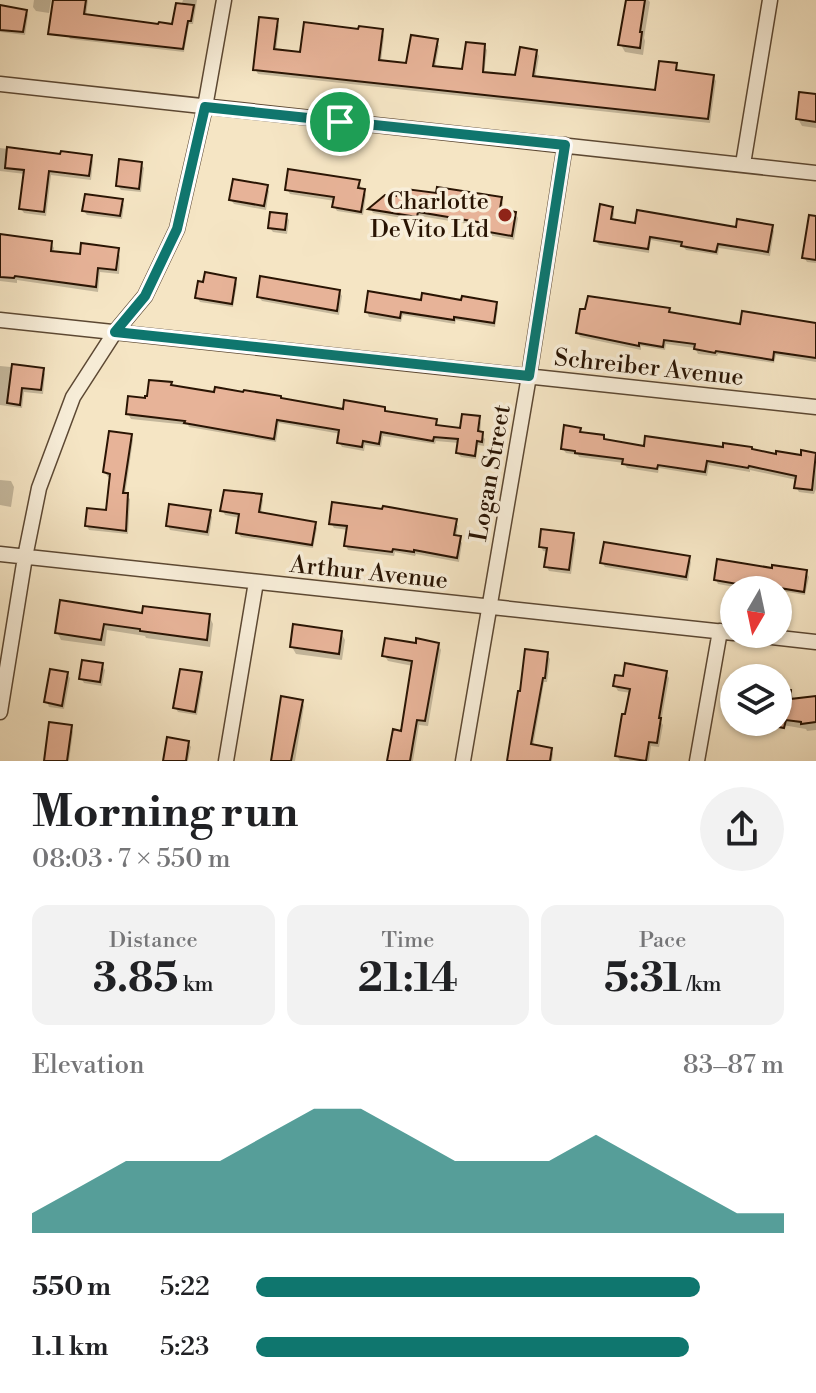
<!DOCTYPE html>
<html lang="en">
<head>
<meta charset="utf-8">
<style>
  body { margin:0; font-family:"Libre Bodoni",serif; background:#f2f2f2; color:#202124; height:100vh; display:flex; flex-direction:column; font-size:30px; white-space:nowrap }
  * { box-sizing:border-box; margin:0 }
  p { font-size:26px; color:#757577 }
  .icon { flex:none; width:44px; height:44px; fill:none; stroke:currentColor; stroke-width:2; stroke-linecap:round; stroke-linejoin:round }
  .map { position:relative; height:761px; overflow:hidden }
  .details { display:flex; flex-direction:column; background:#fff; flex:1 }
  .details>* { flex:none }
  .needle { width:52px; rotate:189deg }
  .fabs { position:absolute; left:720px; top:576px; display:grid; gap:16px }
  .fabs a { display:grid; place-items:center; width:72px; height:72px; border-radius:50%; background:#fff; box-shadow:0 2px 6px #0004; font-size:40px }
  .pin { position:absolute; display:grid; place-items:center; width:68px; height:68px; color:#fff; margin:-34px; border:4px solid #fff; border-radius:50%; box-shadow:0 2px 8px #0007 }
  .round { display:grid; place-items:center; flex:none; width:84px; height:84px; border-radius:42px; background:#f2f2f2 }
  .summary { display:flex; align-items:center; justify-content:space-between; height:136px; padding:0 32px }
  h1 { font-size:44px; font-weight:800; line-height:60px }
  .figures { display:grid; grid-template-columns:repeat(3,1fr); gap:12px; height:136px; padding:8px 32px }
  .figures div { display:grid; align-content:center; border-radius:16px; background:#f2f2f2; text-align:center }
  .figures b { font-size:40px; font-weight:800 }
  .figures small { font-size:22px; font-weight:400 }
  .figures p { font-size:22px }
  .chart { height:224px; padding:16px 32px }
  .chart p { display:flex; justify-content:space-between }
  .chart svg { width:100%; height:144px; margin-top:8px; fill:#0f766e; opacity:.7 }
  ul { padding:0 32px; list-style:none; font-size:26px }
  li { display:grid; grid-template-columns:128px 96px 1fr; align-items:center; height:60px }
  li i { height:20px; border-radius:10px; background:#0f766e }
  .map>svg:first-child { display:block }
  .shadow { fill:#0003 }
  .building { fill:#e7b398; stroke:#291403; stroke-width:2 }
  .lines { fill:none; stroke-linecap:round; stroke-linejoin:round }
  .minor-casing { stroke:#5c4833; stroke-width:17 }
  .minor { stroke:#f8eed9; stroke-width:14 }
  .route-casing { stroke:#fff; stroke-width:16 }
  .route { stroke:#0f766e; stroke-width:10 }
  .poi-dot { fill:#8f2418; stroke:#f8eed9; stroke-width:3 }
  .labels { text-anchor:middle; stroke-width:7; stroke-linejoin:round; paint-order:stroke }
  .poi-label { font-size:24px; fill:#291403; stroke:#f8eed9; text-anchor:end }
  .street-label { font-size:24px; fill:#291403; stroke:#f8eed9 }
</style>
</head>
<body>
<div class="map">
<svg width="816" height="761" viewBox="0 0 816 761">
  <rect width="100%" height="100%" fill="#f5e5c4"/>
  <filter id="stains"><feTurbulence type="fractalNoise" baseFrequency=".0025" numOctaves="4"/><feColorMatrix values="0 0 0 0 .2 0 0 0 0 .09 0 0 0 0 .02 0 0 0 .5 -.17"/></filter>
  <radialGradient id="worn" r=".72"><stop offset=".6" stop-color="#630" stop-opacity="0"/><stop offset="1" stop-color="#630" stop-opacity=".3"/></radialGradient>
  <path class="shadow" d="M 34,0 L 51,0 L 49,13 L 36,11 L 33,7 Z
    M 73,0 L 88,0 L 86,16 L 174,27 L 183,0 L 197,0 L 193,24 L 189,24 L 184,52 L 70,39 L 68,35 Z
    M 628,0 L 648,0 L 650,2 L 644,38 L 645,41 L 643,55 L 625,52 L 621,45 Z
    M 0,7 L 26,11 L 28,15 L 25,35 L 0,32 Z
    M 276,21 L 279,26 L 276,51 L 302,54 L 360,31 L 382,31 L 384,36 L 381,62 L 408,65 L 436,41 L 439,46 L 435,68 L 464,72 L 484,46 L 487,50 L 484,74 L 516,78 L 536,51 L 539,56 L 535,79 L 657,92 L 675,65 L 678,72 L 713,77 L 716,81 L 710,123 L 258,74 L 255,69 Z
    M 816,96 L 816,128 L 802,126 L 798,119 Z
    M 0,148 L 62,156 L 91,157 L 93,161 L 91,180 L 51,175 L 46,216 L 24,213 L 21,209 L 25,174 L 0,171 Z
    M 141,164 L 144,168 L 141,192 L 121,190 L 118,186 Z
    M 358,182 L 361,187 L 360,190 L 364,191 L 366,195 L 363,215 L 337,211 L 334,206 L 335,201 L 290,194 L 287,189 Z
    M 266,187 L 269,191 L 266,210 L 234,204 L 231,200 Z
    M 501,199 L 503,203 L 502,212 L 515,214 L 518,218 L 514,240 L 488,235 L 485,231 L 486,227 L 420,216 L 419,221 L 373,213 L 371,209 Z
    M 121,201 L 124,205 L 122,219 L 87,215 L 84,211 Z
    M 612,209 L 614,213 L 613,221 L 637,225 L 738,230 L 771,227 L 774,231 L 770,256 L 719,248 L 718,255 L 686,250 L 683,246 L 651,240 L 649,253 L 599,245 L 596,241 Z
    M 286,216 L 289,220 L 287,234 L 273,232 L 270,228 Z
    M 816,234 L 816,263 L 807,262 L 804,257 Z
    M 0,236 L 51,243 L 54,248 L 53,253 L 82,257 L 117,250 L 120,256 L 119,274 L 100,272 L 98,292 L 17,280 L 17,283 L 0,281 Z
    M 235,279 L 237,284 L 233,307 L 200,302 L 197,297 Z
    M 339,291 L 342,296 L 339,315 L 262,301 L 259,297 Z
    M 423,302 L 496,304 L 498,308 L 495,327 L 456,320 L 455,324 L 403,315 L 401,322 L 369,317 L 367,312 Z
    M 669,310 L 672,315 L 742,326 L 816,325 L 816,362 L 776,355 L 774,363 L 718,354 L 717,356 L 698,354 L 695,348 L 666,344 L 665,350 L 641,346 L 641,350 L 580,337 L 578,333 Z
    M 0,366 L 43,370 L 45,374 L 43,394 L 24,392 L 22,408 L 0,405 Z
    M 170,384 L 172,387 L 282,401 L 344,411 L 384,409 L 387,413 L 435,421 L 439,427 L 461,431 L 479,418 L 481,423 L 480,434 L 485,439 L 484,446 L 478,445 L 476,459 L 461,457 L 458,453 L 459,443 L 436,441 L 435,444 L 383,436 L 381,447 L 365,445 L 364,451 L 342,447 L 339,442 L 341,434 L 279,423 L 276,442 L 189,427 L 188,425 L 131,419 L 128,414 Z
    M 580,430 L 582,434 L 603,437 L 605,441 L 645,448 L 752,452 L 802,458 L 803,453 L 816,455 L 816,489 L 814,494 L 799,492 L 796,487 L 797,480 L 750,470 L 750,472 L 709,465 L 707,476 L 659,468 L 658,473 L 627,468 L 624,463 L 579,457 L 578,455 L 566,453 L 563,449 Z
    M 131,436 L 133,440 L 125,495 L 130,499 L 128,534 L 89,530 L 87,526 L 108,512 L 111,477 L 108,477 L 105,472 Z
    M 0,480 L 11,481 L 14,487 L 11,507 L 0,505 Z
    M 260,496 L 263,500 L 261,514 L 314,524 L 317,528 L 313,548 L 241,537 L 238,533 L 240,518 L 225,515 L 223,511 Z
    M 209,512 L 212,517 L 209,536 L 170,530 L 168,526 Z
    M 455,521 L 458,526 L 456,537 L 459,538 L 462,543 L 459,562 L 416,554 L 415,556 L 395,552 L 394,556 L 348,550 L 346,546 L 348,530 L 334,528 L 331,523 Z
    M 573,535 L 576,540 L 571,574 L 549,571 L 546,566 L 549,552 L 543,551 L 541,546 Z
    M 689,557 L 691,562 L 688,581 L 605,567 L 602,562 Z
    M 773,570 L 806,572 L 809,577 L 805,595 L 751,586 L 751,590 L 718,584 L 716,580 Z
    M 144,615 L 209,616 L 213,624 L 210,647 L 146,638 L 145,636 L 107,630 L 105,646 L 61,640 L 57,632 Z
    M 341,633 L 345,640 L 342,660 L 296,654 L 292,647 Z
    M 438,644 L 441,650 L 428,726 L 419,725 L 413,761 L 389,761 L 402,733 L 413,666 L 388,661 L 384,655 L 417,646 Z
    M 547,654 L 550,659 L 547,682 L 544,682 L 533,747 L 551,750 L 553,754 L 552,761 L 509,761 Z
    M 102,665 L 105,670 L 102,686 L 84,683 L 81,678 Z
    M 666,673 L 669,678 L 661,722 L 663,725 L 659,747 L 651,746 L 649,761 L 620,761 L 617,756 L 631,693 L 618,691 L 615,686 Z
    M 67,674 L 70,678 L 64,709 L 49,707 L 47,702 Z
    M 200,674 L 203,679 L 197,715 L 178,712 L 175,707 Z
    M 778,690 L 790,692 L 795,700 L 816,698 L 816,730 L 807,731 L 806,729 L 765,722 L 778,722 Z
    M 302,702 L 304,706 L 295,761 L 273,761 Z
    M 71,727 L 73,732 L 69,761 L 46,761 Z
    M 188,743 L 191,747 L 188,761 L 165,761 Z"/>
  <path class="building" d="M 53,0 L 86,0 L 84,14 L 158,24 L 159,22 L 172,24 L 176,3 L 194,5 L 191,21 L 188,21 L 183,49 L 48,34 Z
    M 626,0 L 645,0 L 640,32 L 642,32 L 640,48 L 618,45 Z
    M 0,5 L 27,10 L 23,32 L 0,30 Z
    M 259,17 L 278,19 L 274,49 L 300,52 L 304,22 L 358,29 L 359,26 L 383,29 L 379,60 L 406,63 L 411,35 L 438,39 L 433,66 L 462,69 L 466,42 L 485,44 L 483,72 L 515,75 L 520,47 L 537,50 L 533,76 L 655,90 L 659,61 L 677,63 L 676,70 L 714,75 L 708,119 L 253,70 Z
    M 799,92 L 816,94 L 816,122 L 796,119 Z
    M 7,147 L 60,154 L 61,151 L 92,155 L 89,176 L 49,171 L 44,212 L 19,209 L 24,170 L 5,168 Z
    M 119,159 L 142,162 L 139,189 L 116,186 Z
    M 288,169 L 360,180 L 358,188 L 365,189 L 361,212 L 332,207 L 334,197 L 285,190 Z
    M 233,179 L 268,185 L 264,206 L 229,200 Z
    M 437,187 L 502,197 L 500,209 L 516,212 L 512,236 L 483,231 L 484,223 L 418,212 L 417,217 L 368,209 L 385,195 L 396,196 L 397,190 L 405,192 L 406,189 L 436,193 Z
    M 85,194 L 123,199 L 120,216 L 82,211 Z
    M 600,204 L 613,207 L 611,219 L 635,223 L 637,210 L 736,227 L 737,219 L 773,225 L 768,252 L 718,244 L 716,252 L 681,246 L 682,242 L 650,237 L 648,249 L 594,241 Z
    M 270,212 L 287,214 L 285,230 L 268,228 Z
    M 809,215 L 816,216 L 816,260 L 802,258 Z
    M 0,234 L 52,241 L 51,251 L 80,254 L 81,243 L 119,248 L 116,270 L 98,268 L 96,287 L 15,276 L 14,278 L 0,277 Z
    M 205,272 L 236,278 L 232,304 L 195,298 L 198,281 L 203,282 Z
    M 260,276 L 340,290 L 337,311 L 257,297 Z
    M 368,291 L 421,300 L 422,293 L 461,300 L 462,296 L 497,302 L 494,323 L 454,317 L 454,320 L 401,312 L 400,318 L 365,312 Z
    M 588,296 L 670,308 L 669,312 L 740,324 L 742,311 L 816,323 L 816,358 L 774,352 L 773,360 L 716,351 L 715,353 L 694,349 L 695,344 L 664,340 L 663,347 L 639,343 L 639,346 L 576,333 L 580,309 L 585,309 Z
    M 12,364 L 44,368 L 41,390 L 22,388 L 20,405 L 7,403 Z
    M 149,380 L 172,382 L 171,385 L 214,392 L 215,387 L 243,392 L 244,390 L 281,396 L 281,398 L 343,409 L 344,400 L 385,407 L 385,411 L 437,419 L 436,425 L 460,428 L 462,414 L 480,416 L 478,431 L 483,432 L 482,442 L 477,441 L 475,456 L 456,453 L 458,439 L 434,437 L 433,441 L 381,432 L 379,444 L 363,441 L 362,447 L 337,443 L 339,430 L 277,420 L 274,439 L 184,423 L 185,421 L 126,414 L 128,396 L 145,398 L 145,396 L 147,396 Z
    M 564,425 L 581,428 L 580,432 L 604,435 L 604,439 L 644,446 L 645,436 L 723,447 L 723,443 L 752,447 L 752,449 L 776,454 L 776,451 L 801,455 L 801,450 L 816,453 L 812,490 L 794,488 L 796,476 L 749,466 L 748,468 L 707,461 L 705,472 L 658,465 L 657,469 L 622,464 L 623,459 L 575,453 L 575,451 L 561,449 Z
    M 109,431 L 132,434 L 123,493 L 128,493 L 126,531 L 85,526 L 87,508 L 106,510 L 110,474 L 103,472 Z
    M 224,490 L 262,494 L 259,512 L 316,522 L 312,545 L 236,533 L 239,514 L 220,511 Z
    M 332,502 L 382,509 L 383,506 L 457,519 L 454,535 L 461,536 L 457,558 L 414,550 L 414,552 L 393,549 L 392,552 L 344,546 L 347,526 L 329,524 Z
    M 169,504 L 211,510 L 207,532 L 166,526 Z
    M 541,529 L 574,533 L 569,570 L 544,567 L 547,548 L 539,547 Z
    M 604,542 L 690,556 L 686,577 L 600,563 Z
    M 717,559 L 772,568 L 772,565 L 807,570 L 804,592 L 749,583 L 749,586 L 714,580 Z
    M 60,600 L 142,613 L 143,606 L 210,614 L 207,640 L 140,631 L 140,629 L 104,624 L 101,640 L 55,633 Z
    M 293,624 L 342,631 L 339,654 L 290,647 Z
    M 385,638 L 416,643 L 416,638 L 439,643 L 425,721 L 417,720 L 410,761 L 387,761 L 393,729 L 401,731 L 412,661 L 382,656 Z
    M 525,649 L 548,652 L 545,678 L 543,678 L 531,744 L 552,748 L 550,761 L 507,761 L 518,691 L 520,691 Z
    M 82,660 L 103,663 L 100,682 L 79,679 Z
    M 625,663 L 667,671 L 659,718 L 661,718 L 657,743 L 649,742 L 646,761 L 615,756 L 622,714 L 625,714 L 630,689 L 613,686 L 615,675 L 623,676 Z
    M 50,669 L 68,672 L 62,706 L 44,702 Z
    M 180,669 L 202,672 L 195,712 L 173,708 Z
    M 778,688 L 791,690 L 790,699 L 816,696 L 816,722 L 801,724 L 801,722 L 786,720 L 784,728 L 778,727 Z
    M 281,696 L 303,700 L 291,761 L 271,761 Z
    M 49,722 L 72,725 L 67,761 L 44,761 Z
    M 167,737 L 189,741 L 186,761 L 163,761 Z"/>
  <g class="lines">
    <g class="minor-casing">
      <path id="minor" d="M 0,84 L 816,173
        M 743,164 L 770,0
        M 0,320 L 816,407
        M 0,554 L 734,633
        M 744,634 L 816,642
        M 0,712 L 25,557 L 39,488 L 73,397 L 115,332 L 145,296 L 177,229 L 205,107 L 224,0
        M 226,761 L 256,582
        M 463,761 L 529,376 L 565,145
        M 697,761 L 720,631"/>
    </g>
    <use href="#minor" class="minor"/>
  </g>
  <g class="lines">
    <g class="route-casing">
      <path id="route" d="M 205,107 L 565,145 L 529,376 L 115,332 L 145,296 L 177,229 Z"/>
    </g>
    <use href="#route" class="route"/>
  </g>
  <circle class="poi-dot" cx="505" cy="215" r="8"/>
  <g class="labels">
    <g class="poi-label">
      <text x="489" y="209">Charlotte<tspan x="489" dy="28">DeVito Ltd</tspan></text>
    </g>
    <g class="street-label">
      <text transform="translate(649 367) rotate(6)" y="8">Schreiber Avenue</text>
      <text transform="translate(490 473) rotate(-80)" y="8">Logan Street</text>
      <text transform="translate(369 572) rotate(6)" y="8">Arthur Avenue</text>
    </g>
  </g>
  <rect width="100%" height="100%" filter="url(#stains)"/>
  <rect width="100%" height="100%" fill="url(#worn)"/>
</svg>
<div class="fabs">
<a><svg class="needle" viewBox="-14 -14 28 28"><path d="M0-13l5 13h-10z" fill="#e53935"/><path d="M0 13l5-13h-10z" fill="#757577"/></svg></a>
<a><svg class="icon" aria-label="layers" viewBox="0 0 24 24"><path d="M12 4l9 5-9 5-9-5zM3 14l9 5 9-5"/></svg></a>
</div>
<div class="pin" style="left:340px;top:122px;background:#1e9e55"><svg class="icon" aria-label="arrive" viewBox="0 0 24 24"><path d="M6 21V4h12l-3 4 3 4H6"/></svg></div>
</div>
<section class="details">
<div class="summary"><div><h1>Morning run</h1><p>08:03 · 7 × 550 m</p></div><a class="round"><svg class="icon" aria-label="share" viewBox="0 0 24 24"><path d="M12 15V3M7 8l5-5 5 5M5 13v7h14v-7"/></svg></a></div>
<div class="figures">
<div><p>Distance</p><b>3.85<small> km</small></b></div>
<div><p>Time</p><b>21:14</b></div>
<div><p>Pace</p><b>5:31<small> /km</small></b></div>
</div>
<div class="chart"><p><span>Elevation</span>83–87 m</p>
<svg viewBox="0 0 160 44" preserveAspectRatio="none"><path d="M0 44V38L10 30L20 22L30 22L40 22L50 14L60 6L70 6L80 14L90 22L100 22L110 22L120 14L130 22L140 30L150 38L160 38V44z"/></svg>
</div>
<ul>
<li><b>550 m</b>5:22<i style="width:84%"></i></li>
<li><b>1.1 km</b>5:23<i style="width:82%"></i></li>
</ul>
</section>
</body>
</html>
